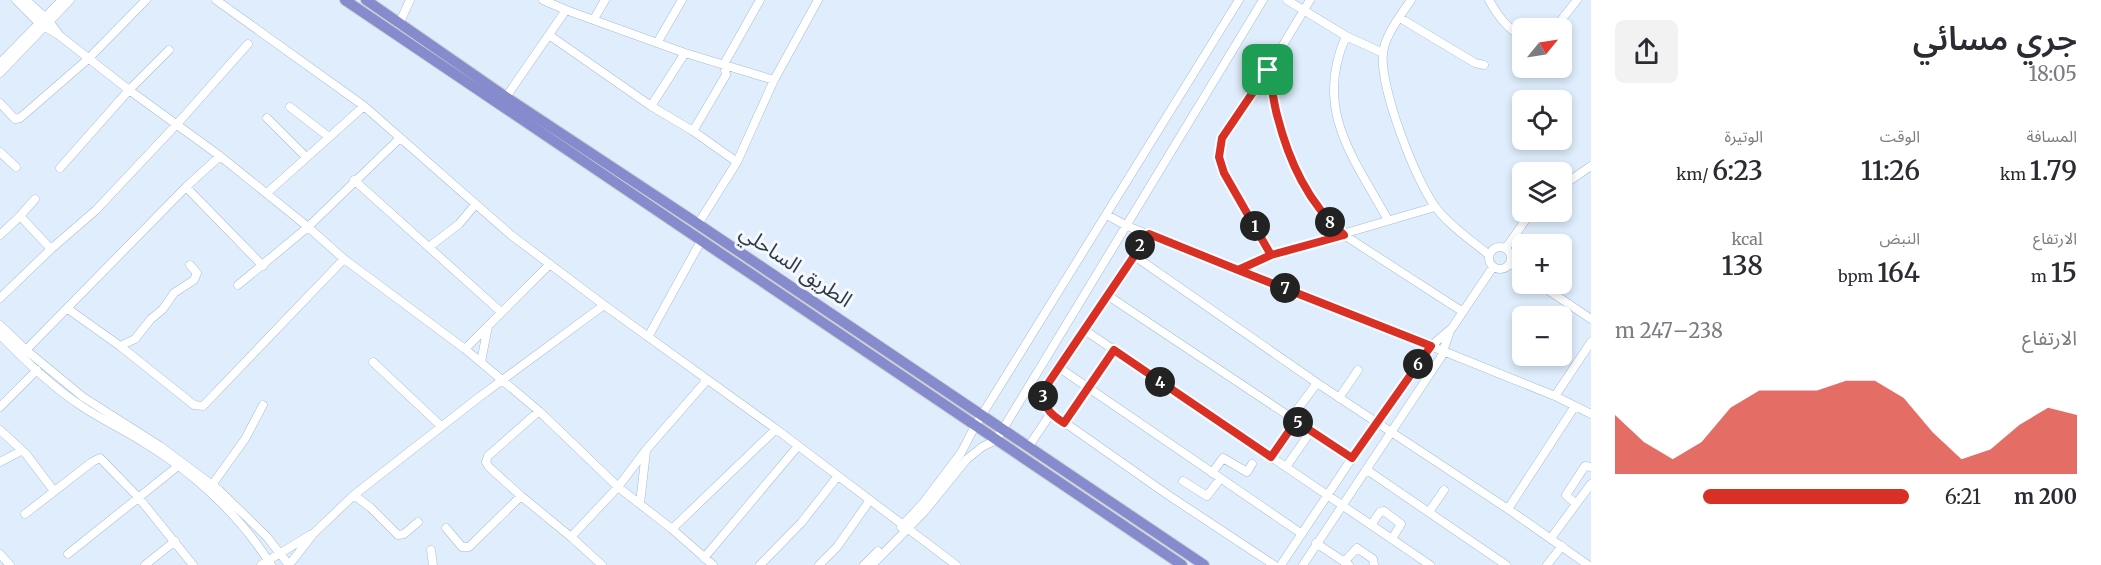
<!DOCTYPE html>
<html lang="ar">
<head>
<meta charset="utf-8">
<style>
  body { margin:0; font-family:Merriweather,"Noto Sans Arabic",serif; background:#f2f2f3; color:#2b2b33; direction:rtl; height:100vh; display:flex; flex-direction:column; font-size:22px; white-space:nowrap }
  * { box-sizing:border-box; margin:0 }
  p { font-size:20px; color:#7c7c81 }
  .icon { flex:none; width:33px; height:33px; fill:none; stroke:currentColor; stroke-width:2; stroke-linecap:round; stroke-linejoin:round }
  .map { position:relative; flex:1; overflow:hidden; direction:ltr }
  .panel { display:flex; flex-direction:column; background:#fff; width:510px }
  .panel>* { flex:none }
  .needle { width:39px; rotate:60deg }
  .controls { position:absolute; left:1512px; top:18px; display:grid; gap:12px }
  .controls a { display:grid; place-items:center; width:60px; height:60px; border-radius:9px; background:#fff; box-shadow:0 3px 9px #0003; font-size:30px }
  .pin { position:absolute; display:grid; place-items:center; width:51px; height:51px; color:#fff; margin:-26px; border-radius:12px; box-shadow:0 3px 9px #0006 }
  .km { position:absolute; width:30px; height:30px; margin:-15px; border-radius:50%; background:#222; color:#fff; font-size:16px; line-height:30px; text-align:center }
  .round { display:grid; place-items:center; flex:none; width:63px; height:63px; border-radius:9px; background:#f2f2f3 }
  .head { display:flex; align-items:center; justify-content:space-between; height:102px; padding:0 24px }
  h1 { font-size:33px; font-weight:600; line-height:45px }
  .figures { display:grid; grid-template-columns:repeat(3,1fr); gap:9px; height:102px; padding:6px 24px }
  .figures div { display:grid; align-content:center }
  .figures b { font-size:26px; font-weight:600 }
  .figures small { font-size:16px; font-weight:400 }
  .figures p { font-size:16px }
  .chart { height:168px; padding:12px 24px }
  .chart p { display:flex; justify-content:space-between }
  .chart svg { width:100%; height:108px; margin-top:6px; fill:#d93025; opacity:.7 }
  ul { padding:0 24px; list-style:none; font-size:20px }
  li { display:grid; grid-template-columns:96px 72px 1fr; align-items:center; height:45px }
  li i { height:15px; border-radius:8px; background:#d93025 }
  main { display:flex; flex:1; min-height:0 }
  .map>svg:first-child { display:block }
  .lines { fill:none; stroke-linecap:round; stroke-linejoin:round }
  .minor-casing { stroke:#a6bcd5; stroke-width:9 }
  .highway-casing { stroke:#ced0d2; stroke-width:12 }
  .minor { stroke:#fff; stroke-width:8 }
  .highway { stroke:#868bce; stroke-width:10 }
  .route-casing { stroke:#fff; stroke-width:12 }
  .route { stroke:#d93025; stroke-width:8 }
  .labels { text-anchor:middle; stroke-width:6; stroke-linejoin:round; paint-order:stroke }
  .street-label { font-size:21px; fill:#323b45; stroke:#f4f9fe }
</style>
</head>
<body>
<main>
<section class="panel">
<div class="head"><div><h1>جري مسائي</h1><p>18:05</p></div><a class="round"><svg class="icon" aria-label="share" viewBox="0 0 24 24"><path d="M12 15V3M7 8l5-5 5 5M5 13v7h14v-7"/></svg></a></div>
<div class="figures">
<div><p>المسافة</p><b>1.79<small> km</small></b></div>
<div><p>الوقت</p><b>11:26</b></div>
<div><p>الوتيرة</p><b>6:23<small> /km</small></b></div>
</div>
<div class="figures">
<div><p>الارتفاع</p><b>15<small> m</small></b></div>
<div><p>النبض</p><b>164<small> bpm</small></b></div>
<div><p>kcal</p><b>138</b></div>
</div>
<div class="chart"><p><span>الارتفاع</span>238–247 m</p>
<svg viewBox="0 0 160 44" preserveAspectRatio="none"><path d="M0 44V20L10 31L20 38L30 31L40 17L50 10L60 10L70 10L80 6L90 6L100 13L110 27L120 38L130 34L140 24L150 17L160 20V44z"/></svg>
</div>
<ul>
<li><b>200 m</b>6:21<i style="width:70%"></i></li>
</ul>
</section>
<div class="map">
<svg width="1591" height="565" viewBox="0 0 1591 565">
  <rect width="100%" height="100%" fill="#dfedfc"/>
  <g class="lines">
    <g class="minor-casing">
      <path id="minor" d="M 16,0 L 39,23 L 60,36 L 129,90 L 220,156 L 308,227 L 344,259 L 465,349 L 539,411 L 618,487 L 672,529 L 713,565
        M 26,0 L 49,21 L 60,36
        M 216,0 L 364,106 L 511,235 L 604,305 L 776,429 L 956,565
        M 543,0 L 566,10
        M 1287,0 L 1346,36 L 1383,53
        M 1411,0 C 1401,15 1385,35 1383,53 C 1379,86 1416,183 1437,209 C 1451,227 1471,240 1489,255
        M 1489,0 C 1498,16 1507,28 1522,37
        M 1400,18 L 1475,63 L 1484,65
        M 594,19 L 605,0
        M 399,24 L 410,0
        M 1555,28 L 1577,0
        M 549,35 L 651,106 L 693,131
        M 1346,36 C 1313,110 1354,158 1388,220
        M 657,43 L 682,0
        M 0,63 L 62,0
        M 1268,70 L 1276,114 L 1290,158 L 1302,184 L 1323,216 L 1344,235 L 1463,312
        M 0,73 L 70,0
        M 506,97 L 566,10 L 685,53 L 774,80
        M 0,103 L 15,119 L 20,118 L 88,59 L 146,0
        M 651,106 L 685,53
        M 290,107 L 329,137
        M 267,118 L 306,157
        M 0,152 L 16,167
        M 737,162 L 693,131 L 726,75 L 724,64 L 760,0
        M 60,168 L 129,90 L 169,50
        M 354,180 L 501,312
        M 1562,186 L 1591,166
        M 186,187 L 263,266
        M 267,193 L 364,106
        M 1107,215 L 1127,226 L 1443,351 L 1555,396 L 1591,414
        M 20,216 L 51,249
        M 698,224 L 737,162 L 774,80 L 818,0
        M 1149,234 L 1048,381 L 1043,397 L 1047,410 L 1168,495 L 1274,565
        M 0,235 L 20,216 L 35,199
        M1489 258a11 11 0 1 1 22 0a11 11 0 1 1-22 0Z
        M 429,247 L 459,224 L 475,205
        M 1506,248 L 1531,212
        M 1133,255 L 1317,383 L 1508,509 L 1588,565
        M 1271,255 L 1224,173 L 1219,157 L 1222,138 L 1268,70 L 1310,0
        M 1510,263 L 1522,272
        M 1238,270 L 1271,255 L 1435,207
        M 1539,284 L 1591,319
        M 238,285 L 308,227 L 400,138
        M 1107,295 L 1352,458
        M 0,298 L 51,249 L 96,210 L 177,124 L 248,44
        M 68,309 L 120,346 L 194,405 L 203,406 L 344,259
        M 0,325 L 26,350 L 83,397 L 160,446 L 219,490 L 267,537 L 289,565 L 314,533 L 354,495 L 478,398 L 604,305
        M 1083,329 L 1430,565
        M 0,335 C 26,361 52,387 83,407 C 102,420 123,429 143,442 C 194,473 239,514 271,565
        M 648,337 L 701,241
        M 120,346 L 135,339 L 151,319 L 163,309 L 174,293 L 194,280 L 197,273 L 190,265
        M 465,349 L 550,264
        M 26,350 L 186,187 L 220,156
        M 373,362 L 441,426
        M 481,362 L 488,326
        M 1058,367 L 1302,534
        M 1555,396 L 1591,342
        M 1339,398 L 1358,370
        M 0,407 L 37,370
        M 539,411 L 488,456 L 486,462 L 489,467 L 521,496 L 571,537
        M 1291,418 L 1317,383
        M 1064,423 L 1114,350
        M 0,430 L 26,454 L 54,491
        M 1029,446 L 1051,413
        M 1271,457 L 1296,421
        M 0,462 L 21,451
        M 1286,467 L 1311,431
        M 1367,470 L 1506,565
        M 1212,473 L 1223,458 L 1247,472 L 1252,464
        M 1183,481 L 1207,496 L 1220,479
        M 212,485 L 245,439 L 263,405
        M 354,495 L 371,508 L 398,535 L 404,534 L 418,522
        M 640,504 L 646,451
        M 1576,504 L 1566,495 L 1585,466 L 1591,467
        M 1508,509 L 1575,406
        M 1429,512 L 1444,490
        M 25,514 L 92,462 L 100,458 L 139,498 L 193,565
        M 1371,525 L 1380,512 L 1384,511 L 1401,524 L 1392,539
        M 901,527 L 924,502 L 961,453 L 975,426 L 1239,0
        M 446,528 L 462,547 L 469,547 L 521,496
        M 672,529 L 776,429
        M 1551,538 L 1591,484
        M 1316,543 L 1349,565
        M 431,550 L 433,565
        M 0,554 L 10,565
        M 68,554 L 178,466
        M 704,558 L 798,446
        M 1344,562 L 1357,548 L 1373,559 L 1374,565
        M 145,565 L 175,541
        M 261,565 L 310,535
        M 602,565 L 571,537 L 618,487 L 646,450 L 707,380
        M 760,565 L 801,523 L 838,476
        M 819,565 L 837,547 L 870,500
        M 864,565 L 878,551
        M 872,565 L 924,512 L 967,459 L 982,447 L 996,440 L 1003,429 L 1263,0
        M 1281,565 L 1376,422 L 1431,346 L 1452,328 L 1493,267
        M 1303,565 L 1441,357 L 1450,331
        M 1547,565 L 1562,546"/>
    </g>
    <g class="highway-casing">
      <path id="highway" d="M 345,0 L 1182,565
        M 366,0 L 506,97 L 698,224 L 1204,565"/>
    </g>
    <use href="#minor" class="minor"/>
    <use href="#highway" class="highway"/>
  </g>
  <g class="lines">
    <g class="route-casing">
      <path id="route" d="M 1268,70 L 1222,138 L 1219,157 L 1224,173 L 1271,255 L 1238,270 L 1149,234 L 1045,388 C 1041,406 1050,414 1064,423 L 1114,350 L 1271,457 L 1296,421 L 1352,458 L 1431,346 L 1238,270 L 1271,255 L 1344,235 C 1308,203 1289,162 1277,115 C 1273,100 1272,85 1268,70"/>
    </g>
    <use href="#route" class="route"/>
  </g>
  <g class="labels">
    <g class="street-label">
      <text transform="translate(796 266) rotate(34)" y="7">الطريق الساحلي</text>
    </g>
  </g>
</svg>
<div class="controls">
<a><svg class="needle" viewBox="-14 -14 28 28"><path d="M0-13l5 13h-10z" fill="#e53935"/><path d="M0 13l5-13h-10z" fill="#7c7c81"/></svg></a>
<a><svg class="icon" aria-label="locate" viewBox="0 0 24 24"><circle cx="12" cy="12" r="6"/><path d="M12 2v4M12 18v4M2 12h4M18 12h4"/></svg></a>
<a><svg class="icon" aria-label="layers" viewBox="0 0 24 24"><path d="M12 4l9 5-9 5-9-5zM3 14l9 5 9-5"/></svg></a>
<a>+</a>
<a>−</a>
</div>
<div class="pin" style="left:1268px;top:70px;background:#1e9e55"><svg class="icon" aria-label="arrive" viewBox="0 0 24 24"><path d="M6 21V4h12l-3 4 3 4H6"/></svg></div>
<b class="km" style="left:1255px;top:226px">1</b>
<b class="km" style="left:1140px;top:245px">2</b>
<b class="km" style="left:1043px;top:396px">3</b>
<b class="km" style="left:1160px;top:382px">4</b>
<b class="km" style="left:1298px;top:422px">5</b>
<b class="km" style="left:1418px;top:364px">6</b>
<b class="km" style="left:1285px;top:288px">7</b>
<b class="km" style="left:1330px;top:222px">8</b>
</div>
</main>
</body>
</html>
